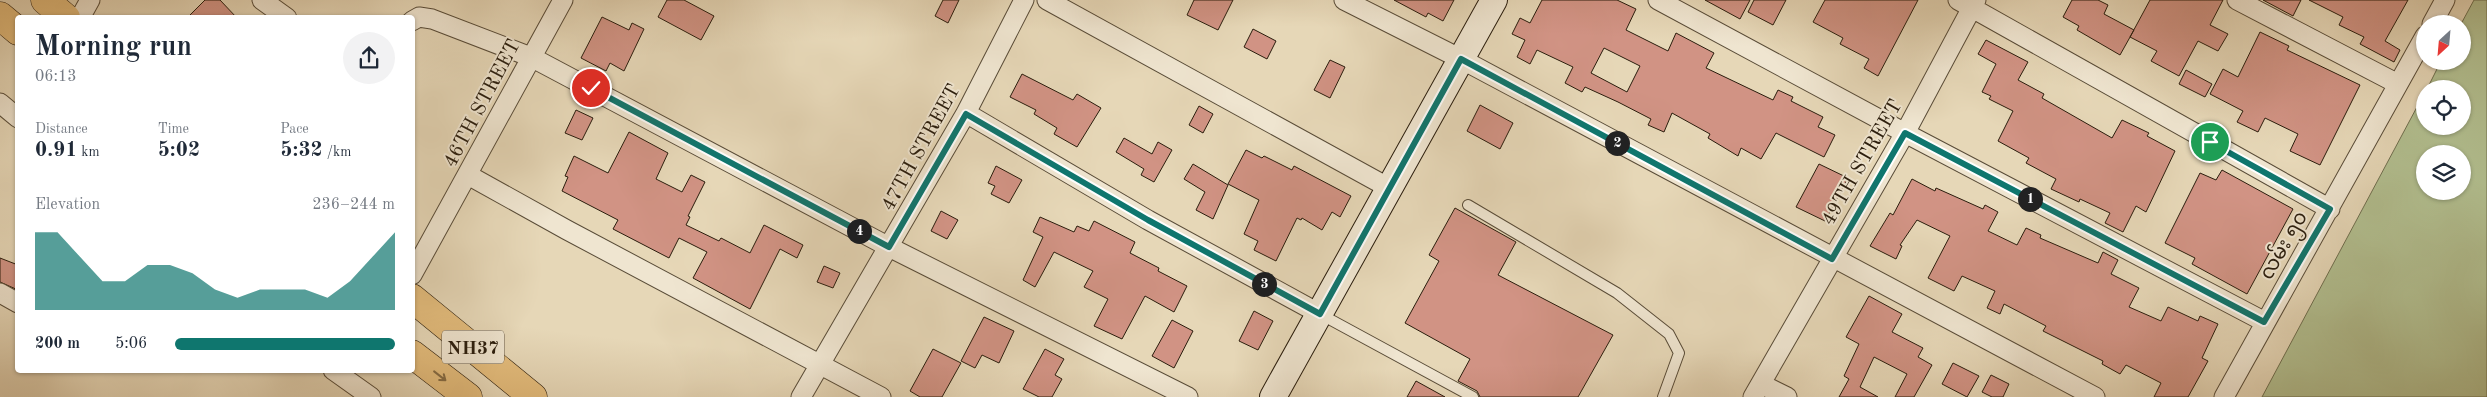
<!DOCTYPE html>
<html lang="en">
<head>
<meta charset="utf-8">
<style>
  body { margin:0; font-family:"Old Standard TT","Noto Sans Myanmar",serif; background:#f2f2f3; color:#1f2937; height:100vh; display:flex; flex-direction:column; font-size:19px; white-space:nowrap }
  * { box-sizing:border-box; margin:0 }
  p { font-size:16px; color:#747a83 }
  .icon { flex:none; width:28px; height:28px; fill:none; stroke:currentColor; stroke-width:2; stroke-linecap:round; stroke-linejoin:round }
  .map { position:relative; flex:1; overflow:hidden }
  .side { position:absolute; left:15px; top:15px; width:400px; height:358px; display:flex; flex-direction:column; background:#fff; border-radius:5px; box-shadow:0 1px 4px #0004 }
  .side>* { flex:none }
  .needle { width:32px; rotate:206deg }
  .tools { position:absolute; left:2416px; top:15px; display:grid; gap:10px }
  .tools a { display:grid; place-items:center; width:55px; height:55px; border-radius:50%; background:#fff; box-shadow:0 1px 4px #0004; font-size:25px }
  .pin { position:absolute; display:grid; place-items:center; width:42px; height:42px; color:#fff; margin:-21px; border:2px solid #fff; border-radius:50%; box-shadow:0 1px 5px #0007 }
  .km { position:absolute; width:25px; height:25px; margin:-12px; border-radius:50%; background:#222; color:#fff; font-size:14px; line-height:25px; text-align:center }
  .round { display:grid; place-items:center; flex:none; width:52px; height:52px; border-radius:26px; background:#f2f2f3 }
  .summary { display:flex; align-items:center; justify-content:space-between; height:85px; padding:0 20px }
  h1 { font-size:28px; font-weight:700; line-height:38px }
  .figures { display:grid; grid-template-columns:repeat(3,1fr); gap:8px; height:85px; padding:5px 20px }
  .figures div { display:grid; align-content:center }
  .figures b { font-size:21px; font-weight:700 }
  .figures small { font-size:14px; font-weight:400 }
  .figures p { font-size:14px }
  .chart { height:140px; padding:10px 20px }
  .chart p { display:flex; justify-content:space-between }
  .chart svg { width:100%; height:90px; margin-top:5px; fill:#0f766e; opacity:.7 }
  ul { padding:0 20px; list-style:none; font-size:16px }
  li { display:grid; grid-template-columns:80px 60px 1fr; align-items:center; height:38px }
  li i { height:12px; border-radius:6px; background:#0f766e }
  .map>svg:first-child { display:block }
  .green { fill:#b2bf90; stroke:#6e6e4e; fill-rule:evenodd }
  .building { fill:#d19384; stroke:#2a1d0d; fill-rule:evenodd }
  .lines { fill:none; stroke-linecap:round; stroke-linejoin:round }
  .service-casing { stroke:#594c38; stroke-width:12 }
  .minor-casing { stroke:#594c38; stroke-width:21 }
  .secondary-casing { stroke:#2a1d0d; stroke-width:28 }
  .trunk-casing { stroke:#2a1d0d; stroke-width:29 }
  .service { stroke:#efe5d0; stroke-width:10 }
  .minor { stroke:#efe5d0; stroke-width:19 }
  .secondary { stroke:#efe5d0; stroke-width:26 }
  .trunk { stroke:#e3bc7c; stroke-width:28 }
  .oneway { stroke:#866c44 }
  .route-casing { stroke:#fff; stroke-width:10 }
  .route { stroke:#0f766e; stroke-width:6 }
  .labels { text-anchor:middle; stroke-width:4; stroke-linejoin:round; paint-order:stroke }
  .shield { fill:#efe5d0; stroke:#655948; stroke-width:1 }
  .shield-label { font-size:19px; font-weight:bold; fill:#2a1d0d }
  .street-label { font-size:20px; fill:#2a1d0d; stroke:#efe5d0 }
</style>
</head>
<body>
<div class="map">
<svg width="2487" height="397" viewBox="0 0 2487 397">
  <rect width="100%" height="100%" fill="#e6d7b7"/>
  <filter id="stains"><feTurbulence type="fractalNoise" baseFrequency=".004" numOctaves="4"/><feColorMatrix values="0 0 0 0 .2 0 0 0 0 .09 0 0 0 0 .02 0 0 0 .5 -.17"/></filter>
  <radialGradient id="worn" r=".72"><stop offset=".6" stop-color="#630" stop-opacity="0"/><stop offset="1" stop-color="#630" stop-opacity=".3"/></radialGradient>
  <path class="green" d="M 2474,0 L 2487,0 L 2487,397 L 2262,397 L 2425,92 L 2425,126 L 2462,126 L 2462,89 L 2427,89 L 2441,61 L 2462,61 L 2461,24 ZM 2425,154 L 2462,154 L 2462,191 L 2425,191 Z"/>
  <path class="building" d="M 205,0 L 220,0 L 237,18 L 187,18 Z
    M 667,0 L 684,0 L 714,16 L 701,40 L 658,17 Z
    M 943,0 L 959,0 L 948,23 L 935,16 Z
    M 1194,0 L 1233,0 L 1218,30 L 1187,15 Z
    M 1394,0 L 1454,0 L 1443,21 L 1428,13 L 1426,17 Z
    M 1542,0 L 1617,0 L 1636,9 L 1626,30 L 1668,51 L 1676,33 L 1714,53 L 1706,68 L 1773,100 L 1778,90 L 1793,97 L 1791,101 L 1823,117 L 1818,127 L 1835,135 L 1824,157 L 1776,133 L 1761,159 L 1741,148 L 1738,156 L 1708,138 L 1710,134 L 1672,113 L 1664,132 L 1648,125 L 1651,119 L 1618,102 L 1585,87 L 1582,92 L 1565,83 L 1573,67 L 1537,50 L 1530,64 L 1517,57 L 1525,40 L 1512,34 L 1520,18 L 1530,23 ZM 1604,48 L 1640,66 L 1627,92 L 1591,73 Z
    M 1705,0 L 1750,0 L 1740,19 Z
    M 1754,0 L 1786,0 L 1773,25 L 1748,12 Z
    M 1825,0 L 1918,0 L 1878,76 L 1864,68 L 1869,59 L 1840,44 L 1843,38 L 1813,22 Z
    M 2072,0 L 2098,0 L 2108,5 L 2104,14 L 2134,30 L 2120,55 L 2077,30 L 2079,26 L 2063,17 Z
    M 2150,0 L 2223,0 L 2210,25 L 2228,34 L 2218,51 L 2198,41 L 2179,76 L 2151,61 L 2157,51 L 2130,37 Z
    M 2263,0 L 2301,0 L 2293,16 Z
    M 2309,0 L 2408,0 L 2385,41 L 2400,50 L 2394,62 L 2360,44 L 2364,37 L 2339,25 L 2343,17 Z
    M 602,17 L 629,30 L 632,23 L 644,29 L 624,71 L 610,63 L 606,71 L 581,58 Z
    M 1253,29 L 1276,41 L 1267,59 L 1244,47 Z
    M 2260,32 L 2289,46 L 2287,50 L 2360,85 L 2320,165 L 2290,151 L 2298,134 L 2265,118 L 2258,132 L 2237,122 L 2243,111 L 2210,94 L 2223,69 L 2238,77 Z
    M 1986,40 L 2028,62 L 2018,80 L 2044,94 L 2042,98 L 2112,138 L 2122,120 L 2149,133 L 2147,136 L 2175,151 L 2146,212 L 2136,206 L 2123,232 L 2105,223 L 2110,213 L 2080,199 L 2079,202 L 2051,189 L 2056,179 L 2026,163 L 2029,158 L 1998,141 L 2013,111 L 1989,99 L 1991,96 L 1982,92 L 1996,64 L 1978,54 Z
    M 1330,60 L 1345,67 L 1330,98 L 1314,90 Z
    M 2186,70 L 2212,84 L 2205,97 L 2179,84 Z
    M 1022,74 L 1073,100 L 1077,94 L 1101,108 L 1077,147 L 1054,134 L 1057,128 L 1034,114 L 1036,110 L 1010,97 Z
    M 1480,105 L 1513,123 L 1500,149 L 1467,131 Z
    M 1199,106 L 1213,114 L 1203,133 L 1189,125 Z
    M 576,110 L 593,118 L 582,140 L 565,133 Z
    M 629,132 L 668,153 L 656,179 L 682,192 L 691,175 L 705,182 L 688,216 L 690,217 L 686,225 L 719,241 L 721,238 L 750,253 L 764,225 L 803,245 L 797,258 L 780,249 L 750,309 L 693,278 L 707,252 L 679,238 L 669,258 L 613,229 L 618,220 L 562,191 L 568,177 L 565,176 L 574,156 L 608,173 Z
    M 1124,138 L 1152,154 L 1158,142 L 1172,150 L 1154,182 L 1141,175 L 1144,169 L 1116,152 Z
    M 1246,150 L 1262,158 L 1264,156 L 1292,170 L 1294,166 L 1351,196 L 1340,217 L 1332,212 L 1322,230 L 1302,218 L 1301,220 L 1297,218 L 1276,261 L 1254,250 L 1258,241 L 1244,234 L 1259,200 L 1228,184 Z
    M 1193,164 L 1228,185 L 1213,219 L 1196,210 L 1205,192 L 1184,179 Z
    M 1819,164 L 1848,178 L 1825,221 L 1796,207 Z
    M 996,166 L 1022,180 L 1009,203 L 991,194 L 995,186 L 988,183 Z
    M 2222,170 L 2293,209 L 2247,294 L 2192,264 L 2195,258 L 2165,243 L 2200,173 L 2216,180 Z
    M 1912,179 L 1935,191 L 1936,188 L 1983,209 L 1985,205 L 1998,212 L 1988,231 L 2017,245 L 2026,228 L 2041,235 L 2040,238 L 2098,263 L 2103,252 L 2118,260 L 2111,274 L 2139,288 L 2129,307 L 2161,321 L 2168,307 L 2198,321 L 2200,316 L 2218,324 L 2202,358 L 2208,361 L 2188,397 L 2154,397 L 2161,383 L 2126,365 L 2120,374 L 2102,364 L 2103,361 L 2043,331 L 2046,326 L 2004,304 L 2000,314 L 1987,308 L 1995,291 L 1962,276 L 1954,291 L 1928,278 L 1950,236 L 1917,220 L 1900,245 L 1902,246 L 1896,259 L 1870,246 L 1890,213 L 1893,215 Z
    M 1455,208 L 1516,242 L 1498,275 L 1613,335 L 1578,397 L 1480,397 L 1477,391 L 1458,381 L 1470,359 L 1405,323 L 1439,261 L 1429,255 Z
    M 941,211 L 958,220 L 947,239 L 931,231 Z
    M 1040,217 L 1074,232 L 1077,226 L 1089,231 L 1094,221 L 1135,242 L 1130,253 L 1159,268 L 1158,271 L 1187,286 L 1174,312 L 1145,296 L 1122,339 L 1094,326 L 1108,299 L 1084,287 L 1093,271 L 1054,252 L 1035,287 L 1023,280 L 1043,237 L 1033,232 Z
    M 0,258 L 18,265 L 18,290 L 0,282 Z
    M 824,266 L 840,273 L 833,288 L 817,282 Z
    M 1869,296 L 1902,314 L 1892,332 L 1923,348 L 1918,357 L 1932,365 L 1914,397 L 1895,397 L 1907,374 L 1874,357 L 1860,387 L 1878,397 L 1839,397 L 1849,379 L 1844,376 L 1859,344 L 1846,337 Z
    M 1254,311 L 1273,321 L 1258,350 L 1239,341 Z
    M 984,317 L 1014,331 L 999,363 L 982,355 L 975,368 L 961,361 Z
    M 1172,320 L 1193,331 L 1174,368 L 1152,356 Z
    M 933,349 L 961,363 L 942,397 L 920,397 L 910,391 Z
    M 1045,349 L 1064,359 L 1055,375 L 1062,379 L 1052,397 L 1039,397 L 1023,389 Z
    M 1953,363 L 1979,376 L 1967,397 L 1942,384 Z
    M 1991,375 L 2009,384 L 2003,397 L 1992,397 L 1982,392 Z
    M 1416,381 L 1445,397 L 1407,397 Z"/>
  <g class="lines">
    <g class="service-casing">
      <path id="service" d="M 1468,205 L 1617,293 L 1669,334 L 1679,353 L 1663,397
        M 1320,314 L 1473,397"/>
    </g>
    <g class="minor-casing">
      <path id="minor" d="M 262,0 L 287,18
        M 1047,0 L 1391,189
        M 1344,0 L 1461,59 L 2095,397
        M 1658,0 L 1905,133 L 2265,322
        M 1958,0 L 2330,209
        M 2237,0 L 2398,84
        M 80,18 L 90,0
        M 412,21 L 419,17 L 432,19 L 531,57 L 889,247 L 1188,397
        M 2432,24 L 2445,0
        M 0,103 L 18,118
        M 966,113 L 1148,220 L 1320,314
        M 468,175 L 567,230 L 881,397
        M 412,275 L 563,0
        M 0,293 L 18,303
        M 333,370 L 371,397
        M 1761,384 L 1787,397
        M 801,397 L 966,113 L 1024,0
        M 1753,397 L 1905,133 L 1976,0
        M 2224,397 L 2425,36"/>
    </g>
    <g class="secondary-casing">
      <path id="secondary" d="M 1273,397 L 1494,0"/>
    </g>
    <g class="trunk-casing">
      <path id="trunk" d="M 45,0 L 66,18
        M 0,16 L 18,31
        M 412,298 L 533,397
        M 412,354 L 468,397"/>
    </g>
    <use href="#service" class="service"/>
    <use href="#minor" class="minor"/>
    <use href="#secondary" class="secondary"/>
    <use href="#trunk" class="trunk"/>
  </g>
  <defs><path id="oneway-shaft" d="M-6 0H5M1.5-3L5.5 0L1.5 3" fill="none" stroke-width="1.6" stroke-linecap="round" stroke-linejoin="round" transform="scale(1.25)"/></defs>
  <use class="oneway" href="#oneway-shaft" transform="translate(440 376) rotate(38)"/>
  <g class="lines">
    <g class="route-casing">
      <path id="route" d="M 591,88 L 889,247 L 966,114 L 1148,220 L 1320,314 L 1461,59 L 1832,259 L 1905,133 L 2264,322 L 2330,209 L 2210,142"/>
    </g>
    <use href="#route" class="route"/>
  </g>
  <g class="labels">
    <rect class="shield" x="442" y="330.5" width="62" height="33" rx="4"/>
    <g class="shield-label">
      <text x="473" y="354">NH37</text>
    </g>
    <g class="street-label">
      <text transform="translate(481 103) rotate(-62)" y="7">46TH STREET</text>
      <text transform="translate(920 147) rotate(-61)" y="7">47TH STREET</text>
      <text transform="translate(1861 162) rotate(-60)" y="7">49TH STREET</text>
      <text transform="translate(2283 245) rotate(-60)" y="7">လမ်း ၅၀</text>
    </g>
  </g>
  <rect width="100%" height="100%" filter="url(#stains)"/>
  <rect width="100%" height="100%" fill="url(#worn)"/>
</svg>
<div class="tools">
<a><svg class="needle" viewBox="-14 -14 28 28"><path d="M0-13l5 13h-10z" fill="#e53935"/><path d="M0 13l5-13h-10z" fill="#747a83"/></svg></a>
<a><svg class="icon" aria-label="locate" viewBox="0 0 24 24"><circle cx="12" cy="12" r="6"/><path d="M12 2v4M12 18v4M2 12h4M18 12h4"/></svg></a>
<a><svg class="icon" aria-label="layers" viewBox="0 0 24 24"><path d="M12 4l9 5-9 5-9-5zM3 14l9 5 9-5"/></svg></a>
</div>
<div class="pin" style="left:2210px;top:142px;background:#1e9e55"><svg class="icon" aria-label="arrive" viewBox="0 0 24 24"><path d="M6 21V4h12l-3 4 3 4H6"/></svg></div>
<div class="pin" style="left:591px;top:88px;background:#d93025"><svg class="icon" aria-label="check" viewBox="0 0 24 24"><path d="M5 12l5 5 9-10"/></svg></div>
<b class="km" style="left:2030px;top:199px">1</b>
<b class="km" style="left:1617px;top:143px">2</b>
<b class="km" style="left:1264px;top:284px">3</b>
<b class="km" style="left:859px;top:231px">4</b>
<section class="side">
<div class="summary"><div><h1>Morning run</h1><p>06:13</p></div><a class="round"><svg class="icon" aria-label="share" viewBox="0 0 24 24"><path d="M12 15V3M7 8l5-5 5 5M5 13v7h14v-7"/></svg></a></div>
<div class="figures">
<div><p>Distance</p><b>0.91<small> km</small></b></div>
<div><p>Time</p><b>5:02</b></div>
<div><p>Pace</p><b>5:32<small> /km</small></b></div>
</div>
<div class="chart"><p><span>Elevation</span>236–244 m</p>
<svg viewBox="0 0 160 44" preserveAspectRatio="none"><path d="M0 44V6L10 6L20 18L30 30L40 30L50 22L60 22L70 26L80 34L90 38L100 34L110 34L120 34L130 38L140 30L150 18L160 6V44z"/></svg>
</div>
<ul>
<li><b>200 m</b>5:06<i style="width:100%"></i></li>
</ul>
</section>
</div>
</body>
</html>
